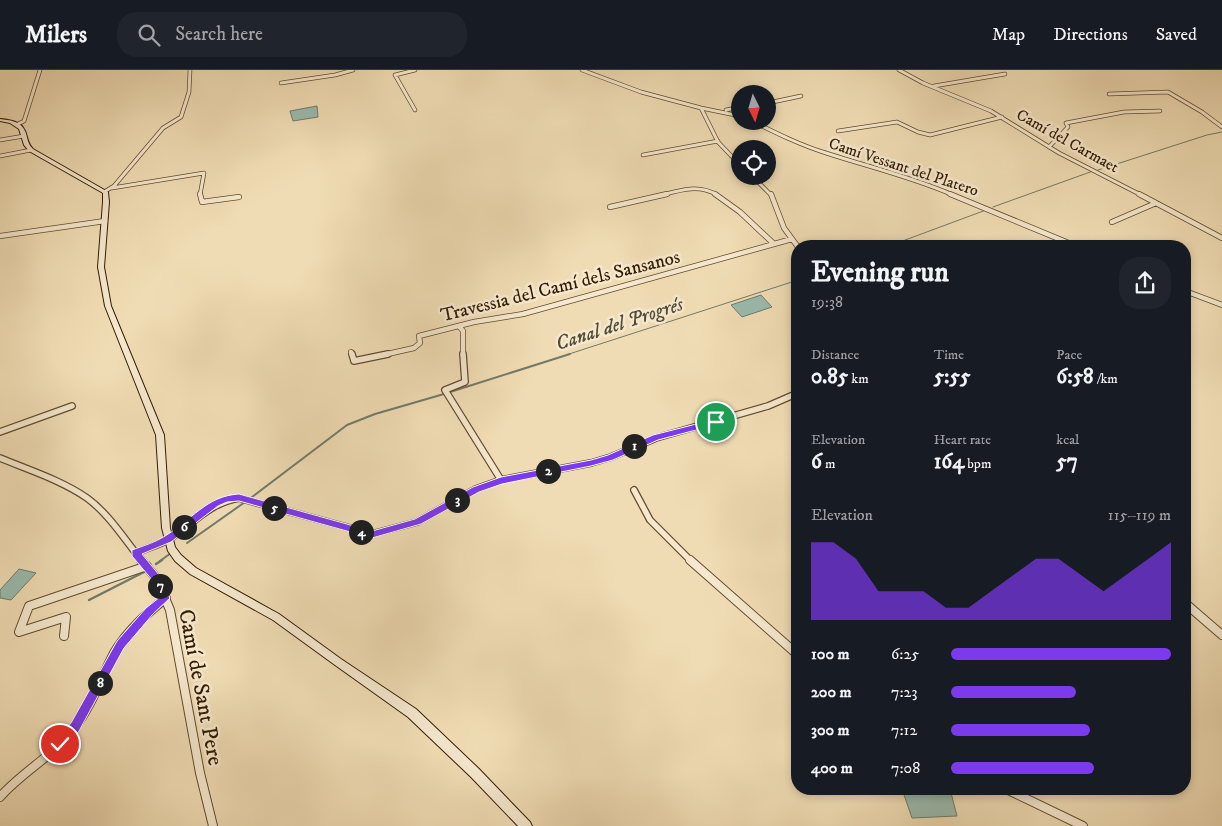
<!DOCTYPE html>
<html lang="en">
<head>
<meta charset="utf-8">
<style>
  body { margin:0; font-family:"IM FELL DW Pica",serif; background:#20242c; color:#f1f3f6; height:100vh; display:flex; flex-direction:column; font-size:19px; white-space:nowrap }
  * { box-sizing:border-box; margin:0 }
  p { font-size:16px; color:#9ea1a6 }
  .icon { flex:none; width:28px; height:28px; fill:none; stroke:currentColor; stroke-width:2; stroke-linecap:round; stroke-linejoin:round }
  .map { position:relative; flex:1; overflow:hidden }
  .side { position:absolute; left:791px; top:170px; width:400px; height:555px; display:flex; flex-direction:column; background:#171b24; border-radius:20px; box-shadow:0 2px 8px #0003 }
  .side>* { flex:none }
  .needle { width:32px; rotate:175deg }
  .tools { position:absolute; left:731px; top:15px; display:grid; gap:10px }
  .tools a { display:grid; place-items:center; width:45px; height:45px; border-radius:50%; background:#171b24; box-shadow:0 2px 8px #0003; font-size:25px }
  .pin { position:absolute; display:grid; place-items:center; width:42px; height:42px; color:#fff; margin:-21px; border:2px solid #fff; border-radius:50%; box-shadow:0 1px 5px #0007 }
  .km { position:absolute; width:25px; height:25px; margin:-12px; border-radius:50%; background:#222; color:#fff; font-size:14px; line-height:25px; text-align:center }
  .round { display:grid; place-items:center; flex:none; width:52px; height:52px; border-radius:20px; background:#20242c }
  .summary { display:flex; align-items:center; justify-content:space-between; height:85px; padding:0 20px }
  h1 { font-size:28px; font-weight:700; line-height:38px }
  .figures { display:grid; grid-template-columns:repeat(3,1fr); gap:8px; height:85px; padding:5px 20px }
  .figures div { display:grid; align-content:center }
  .figures b { font-size:21px; font-weight:700 }
  .figures small { font-size:14px; font-weight:400 }
  .figures p { font-size:14px }
  .chart { height:140px; padding:10px 20px }
  .chart p { display:flex; justify-content:space-between }
  .chart svg { width:100%; height:90px; margin-top:5px; fill:#7c3aed; opacity:.7 }
  ul { padding:0 20px; list-style:none; font-size:16px }
  li { display:grid; grid-template-columns:80px 60px 1fr; align-items:center; height:38px }
  li i { height:12px; border-radius:6px; background:#7c3aed }
  header { display:flex; align-items:center; gap:30px; box-sizing:border-box; height:70px; padding:0 25px; background:#171b24; border-bottom:1px solid #363941 }
  header strong { font-size:24px }
  nav { display:flex; gap:28px; margin-inline-start:auto; font-size:18px }
  .search { width:350px; height:45px; background:#20242c; display:flex; align-items:center; gap:12px; box-sizing:border-box; padding:0 18px; border-radius:20px; color:#9ea1a6; font-size:19px }
  .map>svg:first-child { display:block }
  .water { fill:#9abbaf; stroke:#717b69 }
  .lines { fill:none; stroke-linecap:round; stroke-linejoin:round }
  .stream-far2 { stroke:#717b69; stroke-width:1 }
  .stream-far1 { stroke:#717b69; stroke-width:2 }
  .stream { stroke:#717b69; stroke-width:2.5 }
  .minor-far3-casing { stroke:#634c2d; stroke-width:4.5 }
  .minor-far2-casing { stroke:#634c2d; stroke-width:6 }
  .minor-far1-casing { stroke:#634c2d; stroke-width:8 }
  .minor-casing { stroke:#634c2d; stroke-width:10 }
  .secondary-casing { stroke:#341c00; stroke-width:2 }
  .minor-far3 { stroke:#f5e8ce; stroke-width:3 }
  .minor-far2 { stroke:#f5e8ce; stroke-width:4.5 }
  .minor-far1 { stroke:#f5e8ce; stroke-width:5.5 }
  .minor { stroke:#f5e8ce; stroke-width:8 }
  .secondary { fill:#f5e8ce; fill-rule:evenodd }
  .route { fill:#7c3aed; stroke:#fff }
  .labels { text-anchor:middle; stroke-width:5; stroke-linejoin:round; paint-order:stroke }
  .far-street-label { font-size:16px; fill:#341c00; stroke:#f5e8ce }
  .street-label { font-size:19px; fill:#341c00; stroke:#f5e8ce }
  .water-label { font-size:20px; font-style:italic; fill:#534c35; stroke:#f5e8ce }
  .near-street-label { font-size:22px; fill:#341c00; stroke:#f5e8ce }
</style>
</head>
<body>
<header>
<strong>Milers</strong>
<div class="search"><svg class="icon" aria-label="search" viewBox="0 0 24 24"><circle cx="10" cy="10" r="6"/><path d="M15 15l6 6"/></svg>Search here</div>
<nav><a>Map</a><a>Directions</a><a>Saved</a></nav>
</header>
<div class="map">
<svg width="1222" height="756" viewBox="0 0 1222 756">
  <rect width="100%" height="100%" fill="#f0dcb4"/>
  <filter id="stains"><feTurbulence type="fractalNoise" baseFrequency=".004" numOctaves="4"/><feColorMatrix values="0 0 0 0 .2 0 0 0 0 .09 0 0 0 0 .02 0 0 0 .5 -.17"/></filter>
  <radialGradient id="worn" r=".72"><stop offset=".6" stop-color="#630" stop-opacity="0"/><stop offset="1" stop-color="#630" stop-opacity=".3"/></radialGradient>
  <path class="water" d="M 317,36 L 318,47 L 293,51 L 290,41 Z
    M 761,225 L 772,237 L 742,247 L 731,235 Z
    M 19,499 L 36,503 L 11,530 L 0,528 L 0,520 Z
    M 902,719 L 950,719 L 957,746 L 912,748 Z"/>
  <g class="lines">
    <path class="stream-far2" d="M 1098,100 L 1207,65 L 1222,62
      M 993,137 L 1093,101
      M 889,176 L 986,140
      M 566,285 L 798,210"/>
    <path class="stream-far1" d="M 450,322 L 570,284
      M 252,427 L 347,355 L 375,344 L 444,324
      M 187,473 L 245,432
      M 160,491 L 171,483"/>
    <path class="stream" d="M 156,494 L 162,490
      M 89,530 L 144,502"/>
    <g class="minor-far3-casing">
      <path id="minor-far3" d="M 415,0 L 395,5 L 415,40
        M 582,0 L 641,22 L 701,38 L 718,72 L 740,95
        M 899,0 L 923,13 L 991,41 L 1059,83 L 1141,125
        M 281,13 L 335,5 L 353,0
        M 934,16 L 1005,4
        M 1109,24 L 1168,22 L 1202,42 L 1222,57
        M 768,33 L 801,26
        M 701,38 L 740,46
        M 726,40 L 740,37
        M 752,51 C 776,63 800,75 826,83 C 869,97 912,107 953,125
        M 18,54 L 24,51 L 40,0
        M 838,61 L 897,52 L 918,62 L 930,65 L 1002,47
        M 0,70 L 24,66
        M 1049,77 L 1068,57 L 1066,53 L 1124,42 L 1160,41
        M 643,85 L 718,71
        M 0,86 L 31,80
        M 752,106 L 771,125
        M 112,118 L 204,103 L 200,125
        M 104,122 L 114,116 L 163,58 L 181,47 L 189,22 L 190,0
        M 662,125 C 680,120 699,114 717,125"/>
    </g>
    <g class="minor-far2-casing">
      <path id="minor-far2" d="M 200,124 L 202,132 L 239,127
        M 715,124 L 740,142 L 773,173
        M 771,124 L 784,158 L 798,177
        M 950,124 L 1076,176
        M 1139,124 L 1222,168
        M 610,137 L 667,124
        M 1112,152 L 1156,133
        M 0,166 L 105,151
        M 1185,221 L 1222,235
        M 459,256 L 463,261 L 463,285
        M 351,282 L 352,285
        M 383,285 L 414,278 L 420,273 L 419,266 L 474,252 L 523,244 L 792,169"/>
    </g>
    <g class="minor-far1-casing">
      <path id="minor-far1" d="M 352,284 L 354,291 L 388,284
        M 463,284 L 465,312 L 445,320 L 501,410
        M 0,362 L 72,336
        M 0,388 C 29,400 61,410 87,428 C 109,444 125,470 142,491
        M 634,420 L 650,450 L 691,491
        M 136,483 C 147,478 159,475 169,469 C 193,454 209,433 239,428 L 372,464 L 417,452 L 476,419 L 501,410 L 591,393 L 611,387 L 656,368 L 768,336 L 798,323"/>
    </g>
    <g class="minor-casing">
      <path id="minor" d="M 141,490 L 157,509 L 170,540 L 200,703 L 213,756
        M 690,490 L 798,585
        M 1185,533 L 1222,565
        M 64,566 L 66,547 L 19,562 L 29,536 L 147,496
        M 1006,719 L 1083,756
        M 0,727 C 23,701 55,685 75,657 C 92,635 101,608 114,583 C 127,561 146,544 166,528"/>
    </g>
    <g class="secondary-casing">
      <path id="secondary" d="M 0,49 C 9,50 21,51 25,61 C 28,68 27,73 33,79 L 108,122 L 109,132 L 104,197 L 111,236 L 164,365 L 170,458 L 175,477 L 181,485 L 196,498 L 279,544 L 341,589 L 416,639 L 479,699 L 530,752 L 532,756 L 518,756 L 471,707 L 408,647 L 335,595 L 273,550 L 190,504 L 175,491 L 168,481 L 162,458 L 156,365 L 105,236 L 98,197 L 103,132 L 103,123 L 29,81 L 24,75 L 19,59 L 10,53 L 0,51 Z"/>
    </g>
    <use href="#minor-far3" class="minor-far3"/>
    <use href="#minor-far2" class="minor-far2"/>
    <use href="#minor-far1" class="minor-far1"/>
    <use href="#minor" class="minor"/>
    <use href="#secondary" class="secondary"/>
  </g>
  <path class="route" d="M 716,349 L 719,349 L 719,354 L 658,370 L 613,390 L 591,396 L 502,414 L 479,422 L 421,454 L 372,468 L 239,431 L 227,432 L 218,436 L 171,472 L 142,484 L 160,506 L 170,528 L 153,544 L 124,578 L 79,661 L 64,678 L 60,679 L 56,678 L 54,674 L 71,653 L 117,571 L 146,538 L 160,527 L 153,511 L 132,486 L 132,480 C 143,476 156,472 165,466 C 192,450 206,426 239,424 L 372,461 L 415,449 L 473,417 L 501,407 L 591,390 L 608,385 L 653,365 Z"/>
  <g class="labels">
    <g class="far-street-label">
      <text transform="translate(1068 70) rotate(29)" y="6">Camí del Carmaet</text>
      <text transform="translate(904 96) rotate(18)" y="6">Camí Vessant del Platero</text>
    </g>
    <g class="street-label">
      <text transform="translate(560 215) rotate(-14)" y="7">Travessia del Camí dels Sansanos</text>
    </g>
    <g class="water-label">
      <text transform="translate(619 253) rotate(-18)" y="7">Canal del Progrés</text>
    </g>
    <g class="near-street-label">
      <text transform="translate(202 617) rotate(79)" y="8">Camí de Sant Pere</text>
    </g>
  </g>
  <rect width="100%" height="100%" filter="url(#stains)"/>
  <rect width="100%" height="100%" fill="url(#worn)"/>
</svg>
<div class="tools">
<a><svg class="needle" viewBox="-14 -14 28 28"><path d="M0-13l5 13h-10z" fill="#e53935"/><path d="M0 13l5-13h-10z" fill="#9ea1a6"/></svg></a>
<a><svg class="icon" aria-label="locate" viewBox="0 0 24 24"><circle cx="12" cy="12" r="6"/><path d="M12 2v4M12 18v4M2 12h4M18 12h4"/></svg></a>
</div>
<div class="pin" style="left:716px;top:352px;background:#1e9e55"><svg class="icon" aria-label="arrive" viewBox="0 0 24 24"><path d="M6 21V4h12l-3 4 3 4H6"/></svg></div>
<div class="pin" style="left:60px;top:674px;background:#d93025"><svg class="icon" aria-label="check" viewBox="0 0 24 24"><path d="M5 12l5 5 9-10"/></svg></div>
<b class="km" style="left:634px;top:376px">1</b>
<b class="km" style="left:548px;top:401px">2</b>
<b class="km" style="left:457px;top:430px">3</b>
<b class="km" style="left:361px;top:462px">4</b>
<b class="km" style="left:274px;top:438px">5</b>
<b class="km" style="left:184px;top:457px">6</b>
<b class="km" style="left:160px;top:516px">7</b>
<b class="km" style="left:100px;top:613px">8</b>
<section class="side">
<div class="summary"><div><h1>Evening run</h1><p>19:38</p></div><a class="round"><svg class="icon" aria-label="share" viewBox="0 0 24 24"><path d="M12 15V3M7 8l5-5 5 5M5 13v7h14v-7"/></svg></a></div>
<div class="figures">
<div><p>Distance</p><b>0.85<small> km</small></b></div>
<div><p>Time</p><b>5:55</b></div>
<div><p>Pace</p><b>6:58<small> /km</small></b></div>
</div>
<div class="figures">
<div><p>Elevation</p><b>6<small> m</small></b></div>
<div><p>Heart rate</p><b>164<small> bpm</small></b></div>
<div><p>kcal</p><b>57</b></div>
</div>
<div class="chart"><p><span>Elevation</span>115–119 m</p>
<svg viewBox="0 0 160 44" preserveAspectRatio="none"><path d="M0 44V6L10 6L20 14L30 30L40 30L50 30L60 38L70 38L80 30L90 22L100 14L110 14L120 22L130 30L140 22L150 14L160 6V44z"/></svg>
</div>
<ul>
<li><b>100 m</b>6:25<i style="width:100%"></i></li>
<li><b>200 m</b>7:23<i style="width:57%"></i></li>
<li><b>300 m</b>7:12<i style="width:63%"></i></li>
<li><b>400 m</b>7:08<i style="width:65%"></i></li>
</ul>
</section>
</div>
</body>
</html>
